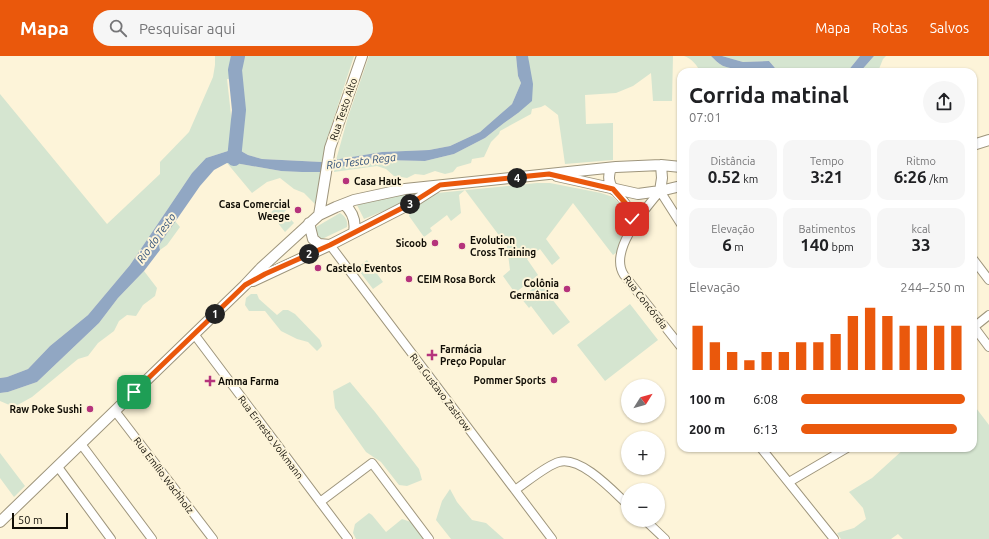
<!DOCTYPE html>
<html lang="pt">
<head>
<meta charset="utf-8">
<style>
  body { margin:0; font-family:Ubuntu,sans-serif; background:#f6f6f6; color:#202124; height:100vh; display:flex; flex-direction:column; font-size:15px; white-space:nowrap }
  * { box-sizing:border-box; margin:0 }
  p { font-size:13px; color:#757577 }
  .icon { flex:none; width:22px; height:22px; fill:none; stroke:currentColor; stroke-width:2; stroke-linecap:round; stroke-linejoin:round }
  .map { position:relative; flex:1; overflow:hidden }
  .drawer { position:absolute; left:677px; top:12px; width:300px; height:384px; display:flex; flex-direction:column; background:#fff; border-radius:12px; box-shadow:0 1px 3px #0004 }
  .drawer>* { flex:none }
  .needle { width:26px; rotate:53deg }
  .buttons { position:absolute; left:621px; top:323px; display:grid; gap:8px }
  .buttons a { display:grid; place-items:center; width:44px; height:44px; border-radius:50%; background:#fff; box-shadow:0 1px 3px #0004; font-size:20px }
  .scale { position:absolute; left:12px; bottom:10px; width:56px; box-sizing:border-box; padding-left:4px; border:2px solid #110e06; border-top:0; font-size:11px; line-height:14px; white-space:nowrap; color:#110e06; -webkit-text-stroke:3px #fdf4d9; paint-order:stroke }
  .pin { position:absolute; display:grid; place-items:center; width:34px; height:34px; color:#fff; margin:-17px; border-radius:8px; box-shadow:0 2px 6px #0006 }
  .km { position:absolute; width:20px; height:20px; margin:-10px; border-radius:50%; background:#222; color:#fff; font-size:11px; line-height:20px; text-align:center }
  .round { display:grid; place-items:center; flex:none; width:42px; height:42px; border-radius:21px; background:#f6f6f6 }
  .head { display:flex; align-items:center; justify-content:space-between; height:68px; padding:0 12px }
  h1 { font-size:22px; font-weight:700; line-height:30px }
  .figures { display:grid; grid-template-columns:repeat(3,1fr); gap:6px; height:68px; padding:4px 12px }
  .figures div { display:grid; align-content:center; border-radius:10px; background:#f6f6f6; text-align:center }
  .figures b { font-size:17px; font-weight:700 }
  .figures small { font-size:11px; font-weight:400 }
  .figures p { font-size:11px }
  .chart { height:112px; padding:8px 12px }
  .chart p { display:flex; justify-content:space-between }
  .chart svg { width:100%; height:72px; margin-top:4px; stroke:#ea580c; stroke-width:6 }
  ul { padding:0 12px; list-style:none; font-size:13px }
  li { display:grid; grid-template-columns:64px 48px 1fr; align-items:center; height:30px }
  li i { height:10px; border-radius:5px; background:#ea580c }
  header { display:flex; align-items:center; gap:24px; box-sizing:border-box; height:56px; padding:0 20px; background:#ea580c; color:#fff }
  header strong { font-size:19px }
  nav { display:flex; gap:22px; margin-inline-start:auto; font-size:14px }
  .search { width:280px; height:36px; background:#f6f6f6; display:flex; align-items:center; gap:10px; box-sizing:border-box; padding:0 14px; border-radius:22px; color:#757577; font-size:15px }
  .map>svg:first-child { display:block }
  .green { fill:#d5e5d0 }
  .water { fill:#91a7c3 }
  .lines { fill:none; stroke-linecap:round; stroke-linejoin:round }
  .river { stroke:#91a7c3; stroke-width:14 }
  .minor-casing { stroke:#9e957c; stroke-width:10 }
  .major-casing { stroke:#9e957c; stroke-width:12 }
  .minor { stroke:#fff; stroke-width:8 }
  .major { stroke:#fff; stroke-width:10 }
  .route-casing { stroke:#fff; stroke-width:8 }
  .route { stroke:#ea580c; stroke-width:5 }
  .poi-dot { fill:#b5337c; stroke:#fdf4d9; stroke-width:1.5 }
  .labels { text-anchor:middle; stroke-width:4; stroke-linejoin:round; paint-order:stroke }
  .street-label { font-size:10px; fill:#110e06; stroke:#fdf4d9 }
  .poi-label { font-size:10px; font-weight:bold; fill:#110e06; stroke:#fdf4d9; text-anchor:start }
  .water-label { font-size:11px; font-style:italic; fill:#305079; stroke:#fdf4d9 }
</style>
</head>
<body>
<header>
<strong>Mapa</strong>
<div class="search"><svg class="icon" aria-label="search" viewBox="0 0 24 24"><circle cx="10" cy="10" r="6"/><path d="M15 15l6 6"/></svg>Pesquisar aqui</div>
<nav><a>Mapa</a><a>Rotas</a><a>Salvos</a></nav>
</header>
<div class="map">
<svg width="989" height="483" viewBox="0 0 989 483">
  <rect width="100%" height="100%" fill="#fdf4d9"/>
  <path class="green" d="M 215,0 L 354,0 L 327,83 L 322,106 L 262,103 L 248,99 L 241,95 L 241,88 L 244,54 L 241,24 L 227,23 L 231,59 L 231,94 L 206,102 L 192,117 L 130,209 L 88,259 L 50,290 L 28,313 L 7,321 L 0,322 L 0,38 L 107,168 L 160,118 L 160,106 L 189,76 L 213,21 L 215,9 Z
    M 369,0 L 516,0 L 518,20 L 521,27 L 512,48 L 497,61 L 480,76 L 450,90 L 429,94 L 382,96 L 336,104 L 348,61 Z
    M 528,0 L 673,0 L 672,45 L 653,45 L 651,17 L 633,30 L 616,37 L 585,39 L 586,68 L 613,67 L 613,104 L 565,108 L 558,59 L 545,49 L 541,51 L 532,53 L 531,58 L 500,75 L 499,78 L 491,86 L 484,101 L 472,103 L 471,107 L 457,111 L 453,116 L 445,118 L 435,115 L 424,119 L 415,118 L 407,122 L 394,120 L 386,113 L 377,110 L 334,116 L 334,112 L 381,104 L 425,105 L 454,98 L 485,82 L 504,67 L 518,57 L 529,8 Z
    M 684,0 L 711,0 C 714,3 719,8 723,10 C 736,15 749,13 762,14 L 763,16 L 700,16 C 698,10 691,2 684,0 Z
    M 722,0 L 860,0 L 847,16 L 776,16 L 775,12 L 769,5 L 743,6 Z
    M 874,0 L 886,0 L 883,3 L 879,13 L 871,16 L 860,16 Z
    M 227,107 L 235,107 L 281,115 L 322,116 L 319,143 L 315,148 L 304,137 L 294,133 L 280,122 L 267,126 L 252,137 Z
    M 537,127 L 550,127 L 601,137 L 613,141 L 622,151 L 627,163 L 617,196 L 613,199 L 573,147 L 546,183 L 560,202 L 552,209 L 540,193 L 527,203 L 538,219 L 515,237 L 503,220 L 510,214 L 507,190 L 465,134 L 459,139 L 461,157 L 451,165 L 447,159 L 430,172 L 432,175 L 424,181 L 409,160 L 411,152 L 437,137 Z
    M 409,135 L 412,143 L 364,163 L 357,149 Z
    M 286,144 L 291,150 L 284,156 L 294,167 L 285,176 L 270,157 Z
    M 340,157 C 346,161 348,165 347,171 L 322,183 L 316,179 L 316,171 Z
    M 175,165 L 180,171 L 167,189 L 160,194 L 159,189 Z
    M 367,204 L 383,226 L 373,233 L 357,212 Z
    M 144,215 L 157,232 L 155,240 L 143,249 L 136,260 L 127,259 L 119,265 L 114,275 L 98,287 L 88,300 L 78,303 L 32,341 L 14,351 L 0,345 L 0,337 L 8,336 L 37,326 L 99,267 L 118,242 Z
    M 541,226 L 549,237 L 532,250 L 548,238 L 570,266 L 553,279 L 531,250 L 529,252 L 521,242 Z
    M 251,238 L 257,238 L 259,243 L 277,259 L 283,254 L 288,254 L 295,258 L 320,284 L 322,290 L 317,295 L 308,286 L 297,283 L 281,275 L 265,255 L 249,255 L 245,249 L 246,242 Z
    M 630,248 L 658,284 L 605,325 L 577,289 Z
    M 350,326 L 375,356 L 419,413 L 422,424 L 407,430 L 399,429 L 381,406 L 366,396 L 349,372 L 335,352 L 333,335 Z
    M 973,348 L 989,369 L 989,483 L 903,483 L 898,478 L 891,483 L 841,483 L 837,477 L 854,472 L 866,463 L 863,452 L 849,436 L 872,422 L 905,392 L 973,392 Z
    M 0,397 L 25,430 L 14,441 L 0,422 Z
    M 450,433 L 457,446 L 472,464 L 486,467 L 504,483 L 451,483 L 436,464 L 442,445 Z
    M 369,457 L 372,459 L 386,476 L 402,463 L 411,466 L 424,483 L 356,483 L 353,477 L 355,468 Z"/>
  <path class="water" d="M 516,0 L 528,0 L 533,28 L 532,45 L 518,57 L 504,67 L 485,82 L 454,98 L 425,105 L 381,104 L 334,112 L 322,116 L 302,116 L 281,115 L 235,107 L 227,107 L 214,114 L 200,130 L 159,189 L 160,194 L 144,215 L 118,242 L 99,267 L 37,326 L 8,336 L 0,337 L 0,322 L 7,321 L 28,313 L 50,290 L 88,259 L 130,209 L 192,117 L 206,102 L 231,94 L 241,95 L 248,99 L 262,103 L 322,106 L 382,96 L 429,94 L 450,90 L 480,76 L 497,61 L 512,48 L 521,27 L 518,20 Z
    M 711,0 L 722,0 L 743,6 L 769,5 L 775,12 L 776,16 L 763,16 L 762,14 C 749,13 736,15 723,10 C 719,8 714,3 711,0 Z
    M 860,0 L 874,0 L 860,16 L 847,16 Z"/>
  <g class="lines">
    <path class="river" d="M 234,103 L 239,54 L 235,14 L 238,0"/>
    <g class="minor-casing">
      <path id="minor" d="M 613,133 C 627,147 633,154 630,174
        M 681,168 L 660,135 C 645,153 608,195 624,219 L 681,291
        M 330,189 L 552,483
        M 973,203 L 989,224
        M 989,259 L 974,271 L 989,291
        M 194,278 L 348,483
        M 115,355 L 213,483
        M 81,388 L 152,483
        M 761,392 L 834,483
        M 58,411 L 111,483
        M 789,426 L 847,392
        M 515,434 C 527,426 547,409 559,406 C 581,400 613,435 628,449
        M 320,446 L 372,407 L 429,483
        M 645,464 L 665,483"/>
    </g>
    <g class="major-casing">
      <path id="major" d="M 973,89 L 989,84
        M 611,112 C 608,120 608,126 613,133
        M 557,120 L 638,138 L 660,135 L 681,130
        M 660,135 L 662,122 L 661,109
        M 344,148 C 353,156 356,165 354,176
        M 319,159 L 330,92 L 362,0
        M 309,167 L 313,183 L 319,188 L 330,189
        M 253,225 L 330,189 L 410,148 L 438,130
        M 0,466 L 245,229 L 261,212 L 319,159 L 336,151 L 354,144 L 405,133 L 616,111 L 661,109 L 681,111"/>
    </g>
    <use href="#minor" class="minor"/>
    <use href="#major" class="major"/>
  </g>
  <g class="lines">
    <g class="route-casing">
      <path id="route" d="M 134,336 L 245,229 L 265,218 L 330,189 L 410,148 L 440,129 L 549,118 L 613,133 L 627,149 L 631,156 L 632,163"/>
    </g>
    <use href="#route" class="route"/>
  </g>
  <g class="poi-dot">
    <circle cx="346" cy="125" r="4"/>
    <circle cx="298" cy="154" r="4"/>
    <circle cx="435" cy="187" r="4"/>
    <circle cx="462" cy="190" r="4"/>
    <circle cx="318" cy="212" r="4"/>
    <circle cx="409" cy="223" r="4"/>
    <circle cx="567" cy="233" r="4"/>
    <path d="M430 293h4v4h4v4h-4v4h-4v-4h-4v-4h4z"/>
    <circle cx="554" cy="324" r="4"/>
    <path d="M208 319h4v4h4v4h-4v4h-4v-4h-4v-4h4z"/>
    <circle cx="90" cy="353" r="4"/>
  </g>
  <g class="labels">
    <g class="street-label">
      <text transform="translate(343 53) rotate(-71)" y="4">Rua Testo Alto</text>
      <text transform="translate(646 246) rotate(52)" y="4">Rua Concórdia</text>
      <text transform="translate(441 336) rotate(53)" y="4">Rua Gustavo Zastrow</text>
      <text transform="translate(271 381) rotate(53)" y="4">Rua Ernesto Volkmann</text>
      <text transform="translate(164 419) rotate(53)" y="4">Rua Emílio Wachholz</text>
    </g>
    <g class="poi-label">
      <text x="354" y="129">Casa Haut</text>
      <text x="290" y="152" text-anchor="end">Casa Comercial<tspan x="290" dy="12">Weege</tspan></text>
      <text x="470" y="188">Evolution<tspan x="470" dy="12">Cross Training</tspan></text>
      <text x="427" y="191" text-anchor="end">Sicoob</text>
      <text x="326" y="216">Castelo Eventos</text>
      <text x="417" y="227">CEIM Rosa Borck</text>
      <text x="559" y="231" text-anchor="end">Colônia<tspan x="559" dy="12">Germânica</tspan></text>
      <text x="440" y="297">Farmácia<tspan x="440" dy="12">Preço Popular</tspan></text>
      <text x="546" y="328" text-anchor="end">Pommer Sports</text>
      <text x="218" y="329">Amma Farma</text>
      <text x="82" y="357" text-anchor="end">Raw Poke Sushi</text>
    </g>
    <g class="water-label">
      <text transform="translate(361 105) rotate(-7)" y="4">Rio Testo Rega</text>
      <text transform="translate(156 182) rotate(-54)" y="4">Rio do Testo</text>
    </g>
  </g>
</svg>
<div class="buttons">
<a><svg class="needle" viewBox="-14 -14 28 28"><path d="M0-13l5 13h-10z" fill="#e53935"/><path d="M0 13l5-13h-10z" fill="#757577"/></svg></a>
<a>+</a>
<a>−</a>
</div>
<div class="scale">50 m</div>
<div class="pin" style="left:134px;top:336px;background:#1e9e55"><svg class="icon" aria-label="arrive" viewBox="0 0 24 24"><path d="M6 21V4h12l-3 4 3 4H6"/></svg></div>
<div class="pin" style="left:632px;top:163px;background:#d93025"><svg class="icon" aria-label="check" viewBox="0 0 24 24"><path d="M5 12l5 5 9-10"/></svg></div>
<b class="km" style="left:215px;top:258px">1</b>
<b class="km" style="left:309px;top:198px">2</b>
<b class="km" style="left:410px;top:148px">3</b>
<b class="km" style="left:517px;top:122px">4</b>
<section class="drawer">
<div class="head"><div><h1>Corrida matinal</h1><p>07:01</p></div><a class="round"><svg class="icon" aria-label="share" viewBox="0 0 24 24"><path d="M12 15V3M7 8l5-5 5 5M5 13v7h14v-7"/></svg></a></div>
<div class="figures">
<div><p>Distância</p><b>0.52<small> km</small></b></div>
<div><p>Tempo</p><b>3:21</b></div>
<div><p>Ritmo</p><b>6:26<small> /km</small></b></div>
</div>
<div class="figures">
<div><p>Elevação</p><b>6<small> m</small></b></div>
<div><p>Batimentos</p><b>140<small> bpm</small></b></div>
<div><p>kcal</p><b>33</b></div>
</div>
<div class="chart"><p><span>Elevação</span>244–250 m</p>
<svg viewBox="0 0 160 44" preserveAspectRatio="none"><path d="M5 44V17M15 44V27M25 44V33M35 44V38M45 44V33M55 44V33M65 44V27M75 44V27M85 44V22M95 44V11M105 44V6M115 44V11M125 44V17M135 44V17M145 44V17M155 44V17"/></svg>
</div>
<ul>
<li><b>100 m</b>6:08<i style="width:100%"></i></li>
<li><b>200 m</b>6:13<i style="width:95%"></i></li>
</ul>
</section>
</div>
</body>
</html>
